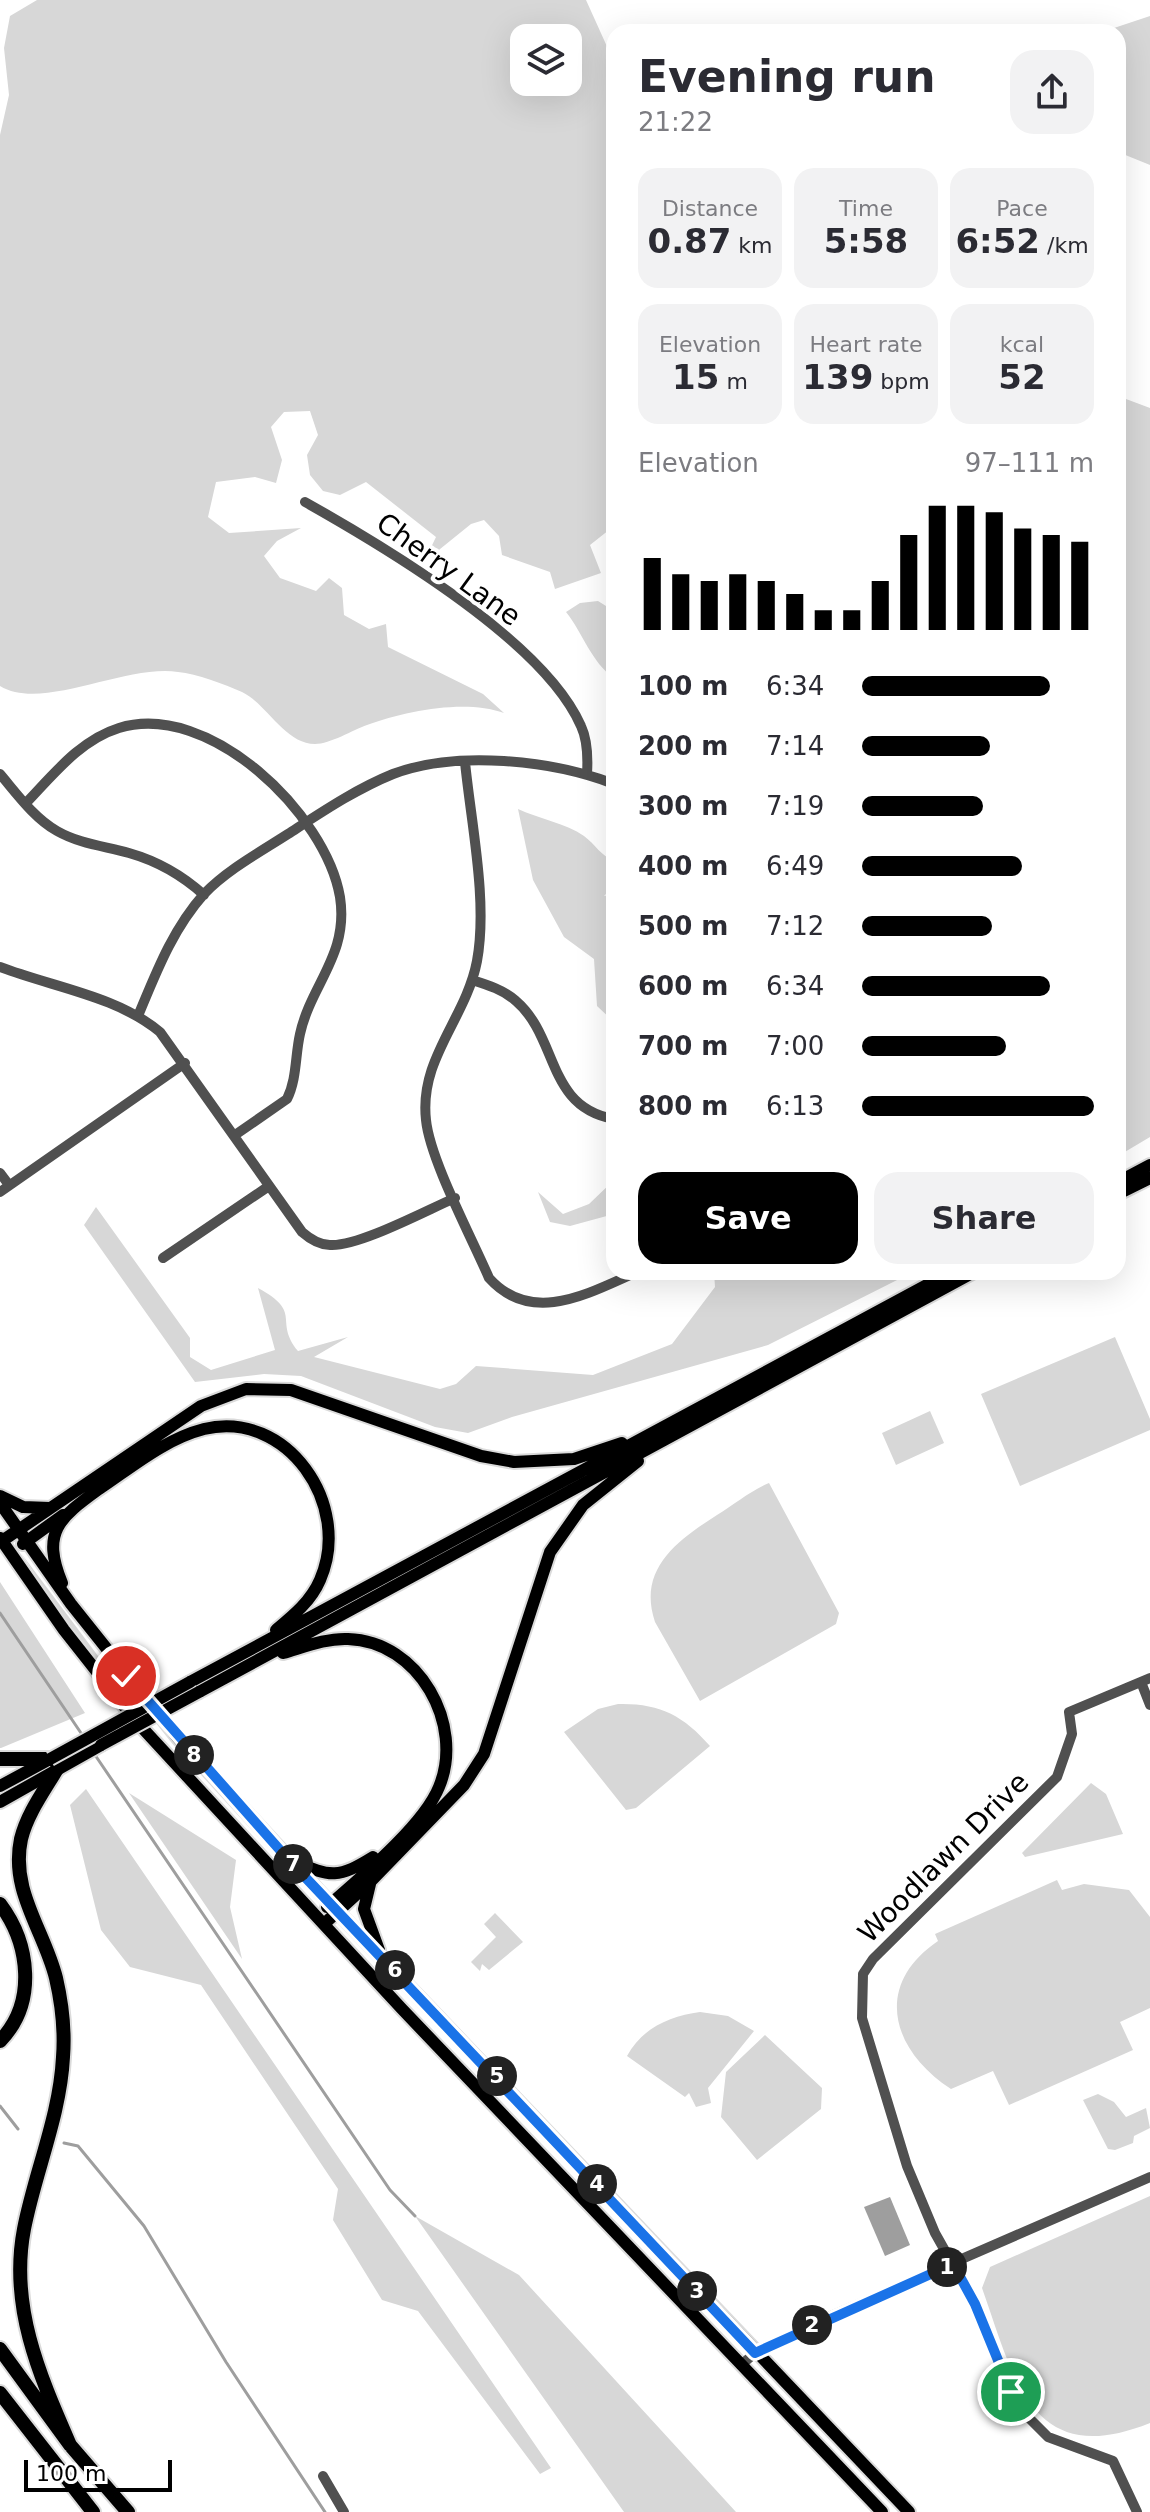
<!DOCTYPE html>
<html lang="en">
<head>
<meta charset="utf-8">
<style>
  body { margin:0; font-family:"DejaVu Sans",sans-serif; background:#f2f2f3; color:#2b2b33; height:100vh; display:flex; flex-direction:column; font-size:30px; white-space:nowrap }
  * { box-sizing:border-box; margin:0 }
  p { font-size:26px; color:#7c7c81 }
  .icon { flex:none; width:44px; height:44px; fill:none; stroke:currentColor; stroke-width:2; stroke-linecap:round; stroke-linejoin:round }
  .map { position:relative; flex:1; overflow:hidden }
  .sheet { position:absolute; left:606px; top:24px; width:520px; height:1256px; display:flex; flex-direction:column; background:#fff; border-radius:24px; box-shadow:0 8px 32px #0002 }
  .sheet>* { flex:none }
  .controls { position:absolute; left:510px; top:24px; display:grid; gap:16px }
  .controls a { display:grid; place-items:center; width:72px; height:72px; border-radius:16px; background:#fff; box-shadow:0 8px 32px #0002; font-size:40px }
  .scale { position:absolute; left:24px; bottom:20px; width:148px; box-sizing:border-box; padding-left:8px; border:4px solid #000; border-top:0; font-size:22px; line-height:28px; white-space:nowrap; color:#000; -webkit-text-stroke:6px #fff; paint-order:stroke }
  .pin { position:absolute; display:grid; place-items:center; width:68px; height:68px; color:#fff; margin:-34px; border:4px solid #fff; border-radius:50%; box-shadow:0 2px 8px #0007 }
  .km { position:absolute; width:40px; height:40px; margin:-20px; border-radius:50%; background:#222; color:#fff; font-size:22px; line-height:40px; text-align:center }
  .round { display:grid; place-items:center; flex:none; width:84px; height:84px; border-radius:24px; background:#f2f2f3 }
  .summary { display:flex; align-items:center; justify-content:space-between; height:136px; padding:0 32px }
  h1 { font-size:44px; font-weight:700; line-height:60px }
  .figures { display:grid; grid-template-columns:repeat(3,1fr); gap:12px; height:136px; padding:8px 32px }
  .figures div { display:grid; align-content:center; border-radius:20px; background:#f2f2f3; text-align:center }
  .figures b { font-size:34px; font-weight:700 }
  .figures small { font-size:22px; font-weight:400 }
  .figures p { font-size:22px }
  .chart { height:224px; padding:16px 32px }
  .chart p { display:flex; justify-content:space-between }
  .chart svg { width:100%; height:144px; margin-top:8px; stroke:#000; stroke-width:6 }
  .primary-button { display:flex; gap:16px; margin-top:auto; padding:16px 32px }
  .primary-button a { flex:1; height:92px; border-radius:24px; background:#000; color:#fff; font-size:32px; font-weight:700; line-height:92px; text-align:center }
  .primary-button a+a { background:#f2f2f3; color:#2b2b33 }
  ul { padding:0 32px; list-style:none; font-size:26px }
  li { display:grid; grid-template-columns:128px 96px 1fr; align-items:center; height:60px }
  li i { height:20px; border-radius:10px; background:#000 }
  .map>svg:first-child { display:block }
  .green { fill:#d7d7d7; fill-rule:evenodd }
  .water { fill:#9e9e9e }
  .lines { fill:none; stroke-linecap:round; stroke-linejoin:round }
  .stream { stroke:#9e9e9e; stroke-width:3 }
  .major-casing { stroke:#dbdbdb; stroke-width:16 }
  .highway-casing { stroke:#dbdbdb; stroke-width:18 }
  .minor { stroke:#505050; stroke-width:10 }
  .major { stroke:#000; stroke-width:12 }
  .highway { stroke:#000; stroke-width:14 }
  .major-bridge-casing { stroke:#dbdbdb; stroke-width:16; stroke-linecap:butt }
  .major-bridge { stroke:#000; stroke-width:12 }
  .route-casing { stroke:#fff; stroke-width:16 }
  .route { stroke:#1a73e8; stroke-width:10 }
  .labels { text-anchor:middle; stroke-width:8; stroke-linejoin:round; paint-order:stroke }
  .street-label { font-size:28px; fill:#000; stroke:#fff }
</style>
</head>
<body>
<div class="map">
<svg width="1150" height="2512" viewBox="0 0 1150 2512">
  <rect width="100%" height="100%" fill="#fff"/>
  <path class="green" d="M 37,0 L 586,0 L 614,62 L 614,526 L 590,545 L 601,573 L 555,589 L 550,572 L 502,555 L 499,536 L 484,520 L 471,524 L 424,562 L 436,537 L 366,482 L 340,495 L 323,491 L 310,475 L 307,455 L 318,435 L 310,411 L 284,412 L 271,427 L 282,460 L 276,483 L 255,477 L 216,482 L 208,517 L 229,533 L 301,528 L 277,541 L 264,556 L 280,578 L 316,591 L 329,578 L 342,588 L 344,615 L 369,629 L 386,624 L 388,647 L 483,694 L 504,713 C 465,699 406,711 367,725 C 353,730 330,744 315,744 C 285,744 266,703 242,692 C 224,684 197,674 178,672 C 125,664 42,712 0,686 L 0,135 L 9,95 L 4,48 L 10,16 ZM 524,38 L 568,38 L 568,82 L 524,82 Z
    M 1150,16 L 1150,165 L 1118,152 L 1118,32 L 1102,32 Z
    M 1118,396 L 1150,408 L 1150,1137 L 1118,1156 Z
    M 598,601 L 614,611 L 614,678 C 591,662 583,633 566,612 L 580,603 Z
    M 518,809 C 539,819 566,823 584,836 C 596,845 600,855 614,861 L 614,886 L 604,896 L 614,894 L 614,1022 L 597,1006 L 594,959 L 564,937 L 533,880 Z
    M 614,1180 L 614,1214 L 570,1226 L 550,1222 L 538,1192 L 563,1214 L 589,1204 Z
    M 96,1207 L 190,1338 L 190,1357 L 211,1370 L 275,1350 L 258,1288 C 304,1313 273,1320 298,1351 L 348,1337 L 314,1357 L 440,1389 L 456,1384 L 476,1366 L 593,1375 L 672,1344 L 715,1287 L 714,1272 L 913,1272 L 768,1345 L 512,1417 L 468,1433 L 435,1427 L 301,1376 L 264,1374 L 195,1382 L 84,1225 Z
    M 1115,1337 L 1150,1419 L 1150,1430 L 1020,1486 L 981,1394 Z
    M 930,1411 L 944,1443 L 896,1465 L 882,1433 Z
    M 769,1483 L 839,1613 L 836,1624 L 700,1701 L 655,1622 C 637,1569 678,1540 717,1515 C 735,1504 750,1491 769,1483 Z
    M 21,1553 L 113,1676 L 112,1683 L 62,1617 Z
    M 0,1582 L 85,1713 L 1,1748 L 0,1748 Z
    M 618,1704 C 659,1703 683,1715 710,1746 L 636,1808 L 626,1810 L 564,1732 L 598,1709 Z
    M 1091,1783 L 1106,1794 L 1123,1834 L 1025,1857 L 1022,1853 Z
    M 86,1789 L 551,2468 L 540,2474 L 418,2311 L 382,2300 L 333,2220 L 338,2189 L 201,1985 L 130,1967 L 101,1930 L 70,1805 Z
    M 129,1793 L 236,1860 L 230,1907 L 242,1959 Z
    M 1057,1880 L 1062,1890 L 1084,1884 L 1129,1890 L 1150,1917 L 1150,2008 L 1120,2022 L 1133,2050 L 1009,2105 L 993,2071 L 951,2089 C 891,2050 873,1985 938,1941 L 935,1934 Z
    M 495,1913 L 523,1942 L 489,1970 L 482,1964 L 480,1971 L 471,1962 L 496,1937 L 484,1924 Z
    M 700,2012 L 728,2016 L 754,2031 L 708,2088 L 711,2103 L 696,2107 L 689,2093 L 685,2097 L 627,2056 C 642,2028 670,2016 700,2012 Z
    M 765,2035 L 822,2088 L 821,2109 L 757,2160 L 721,2117 L 726,2072 Z
    M 1098,2094 L 1114,2102 L 1126,2117 L 1146,2108 L 1150,2128 L 1134,2136 L 1133,2143 L 1115,2150 L 1108,2149 L 1083,2100 Z
    M 1150,2196 L 1150,2423 C 1031,2471 1014,2378 982,2288 L 990,2267 Z
    M 415,2216 L 519,2275 L 736,2512 L 624,2512 Z"/>
  <path class="water" d="M 890,2197 L 910,2245 L 885,2256 L 864,2207 Z"/>
  <g class="lines">
    <path class="stream" d="M 0,1613 L 83,1736
      M 93,1752 L 390,2190 L 415,2216
      M 0,2106 L 18,2129
      M 64,2143 L 78,2146 L 144,2226 L 226,2362 L 325,2512"/>
    <g class="major-casing">
      <path id="major" d="M 1118,1182 L 1150,1165
        M 1118,1194 L 1150,1178
        M 0,1496 L 23,1507 L 50,1508
        M 0,1503 L 71,1604 L 178,1738 L 337,1911 L 909,2512
        M 0,1538 L 64,1630 L 135,1720 L 402,2009 L 882,2512
        M 2,1541 L 201,1406 L 246,1389 L 291,1390 L 481,1456 L 514,1462 L 574,1459 L 622,1443
        M 23,1544 L 63,1515
        M 62,1583 C 41,1532 59,1518 99,1489 C 132,1467 165,1439 204,1429 C 287,1409 353,1505 320,1580 C 311,1601 294,1615 276,1630
        M 283,1653 C 304,1647 326,1638 348,1639 C 419,1641 465,1725 439,1787 C 424,1825 359,1879 327,1907
        M 190,1682 L 951,1272
        M 199,1692 L 974,1272
        M 0,1786 L 50,1759
        M 0,1802 L 101,1745
        M 294,1861 C 331,1878 339,1878 373,1857
        M 370,1884 L 364,1909 L 379,1950
        M 324,1924 L 371,1881 L 464,1785 L 484,1754 L 550,1552 L 583,1505 L 638,1461"/>
    </g>
    <g class="highway-casing">
      <path id="highway" d="M 0,1759 L 50,1759
        M 57,1769 C 44,1791 27,1814 21,1839 C 10,1891 44,1930 56,1978 C 62,2004 65,2031 63,2057 C 60,2116 35,2172 24,2229 C 9,2307 40,2376 70,2445
        M 0,1904 C 30,1944 37,2003 0,2041
        M 0,2349 L 70,2445 L 128,2512
        M 0,2393 L 93,2512"/>
    </g>
    <path class="minor" d="M 305,502 C 385,547 544,641 581,726 C 588,741 588,758 587,774
      M 465,762 C 471,823 488,901 477,961 C 466,1019 419,1058 426,1120 C 430,1160 472,1238 489,1278 C 532,1326 589,1293 637,1272
      M 0,774 C 17,794 34,818 57,831 C 80,844 104,846 129,853 C 157,861 182,875 204,895
      M 26,803 C 53,775 80,740 119,728 C 209,700 326,814 340,897 C 349,955 311,984 300,1034 C 295,1056 297,1079 287,1099 L 235,1135
      M 0,967 C 52,987 117,996 160,1032 L 302,1232 C 310,1239 319,1245 330,1245 C 358,1247 427,1210 455,1198
      M 472,980 C 488,985 504,990 516,1001 C 559,1038 546,1107 614,1119
      M 138,1016 C 156,973 172,930 204,894 C 227,870 260,852 288,834 C 322,812 356,789 393,774 C 456,750 552,760 614,784
      M 0,1173 L 9,1185
      M 0,1192 L 185,1063
      M 163,1258 L 269,1186
      M 1141,1682 L 1150,1705
      M 741,2365 L 755,2353 L 810,2325 L 1150,2177
      M 323,2476 L 344,2512
      M 1137,2512 L 1113,2461 L 1048,2437 L 1020,2409 L 975,2304 L 935,2233 L 907,2166 L 862,2018 L 863,1974 L 873,1959 L 1057,1777 L 1072,1734 L 1069,1712 L 1150,1678"/>
    <use href="#major" class="major"/>
    <use href="#highway" class="highway"/>
    <g class="major-bridge-casing">
      <path id="major-bridge" d="M 101,1745 L 199,1692
        M 50,1759 L 190,1682"/>
    </g>
    <use href="#major-bridge" class="major-bridge"/>
  </g>
  <g class="lines">
    <g class="route-casing">
      <path id="route" d="M 126,1676 L 287,1858 L 755,2353 L 953,2264 L 975,2304 L 1011,2392"/>
    </g>
    <use href="#route" class="route"/>
  </g>
  <g class="labels">
    <g class="street-label">
      <text transform="translate(449 569) rotate(36)" y="10">Cherry Lane</text>
      <text transform="translate(943 1857) rotate(-45)" y="10">Woodlawn Drive</text>
    </g>
  </g>
</svg>
<div class="controls">
<a><svg class="icon" aria-label="layers" viewBox="0 0 24 24"><path d="M12 4l9 5-9 5-9-5zM3 14l9 5 9-5"/></svg></a>
</div>
<div class="scale">100 m</div>
<div class="pin" style="left:1011px;top:2392px;background:#1e9e55"><svg class="icon" aria-label="arrive" viewBox="0 0 24 24"><path d="M6 21V4h12l-3 4 3 4H6"/></svg></div>
<div class="pin" style="left:126px;top:1676px;background:#d93025"><svg class="icon" aria-label="check" viewBox="0 0 24 24"><path d="M5 12l5 5 9-10"/></svg></div>
<b class="km" style="left:947px;top:2267px">1</b>
<b class="km" style="left:812px;top:2325px">2</b>
<b class="km" style="left:697px;top:2291px">3</b>
<b class="km" style="left:597px;top:2184px">4</b>
<b class="km" style="left:497px;top:2076px">5</b>
<b class="km" style="left:395px;top:1970px">6</b>
<b class="km" style="left:293px;top:1864px">7</b>
<b class="km" style="left:194px;top:1755px">8</b>
<section class="sheet">
<div class="summary"><div><h1>Evening run</h1><p>21:22</p></div><a class="round"><svg class="icon" aria-label="share" viewBox="0 0 24 24"><path d="M12 15V3M7 8l5-5 5 5M5 13v7h14v-7"/></svg></a></div>
<div class="figures">
<div><p>Distance</p><b>0.87<small> km</small></b></div>
<div><p>Time</p><b>5:58</b></div>
<div><p>Pace</p><b>6:52<small> /km</small></b></div>
</div>
<div class="figures">
<div><p>Elevation</p><b>15<small> m</small></b></div>
<div><p>Heart rate</p><b>139<small> bpm</small></b></div>
<div><p>kcal</p><b>52</b></div>
</div>
<div class="chart"><p><span>Elevation</span>97–111 m</p>
<svg viewBox="0 0 160 44" preserveAspectRatio="none"><path d="M5 44V22M15 44V27M25 44V29M35 44V27M45 44V29M55 44V33M65 44V38M75 44V38M85 44V29M95 44V15M105 44V6M115 44V6M125 44V8M135 44V13M145 44V15M155 44V17"/></svg>
</div>
<ul>
<li><b>100 m</b>6:34<i style="width:81%"></i></li>
<li><b>200 m</b>7:14<i style="width:55%"></i></li>
<li><b>300 m</b>7:19<i style="width:52%"></i></li>
<li><b>400 m</b>6:49<i style="width:69%"></i></li>
<li><b>500 m</b>7:12<i style="width:56%"></i></li>
<li><b>600 m</b>6:34<i style="width:81%"></i></li>
<li><b>700 m</b>7:00<i style="width:62%"></i></li>
<li><b>800 m</b>6:13<i style="width:100%"></i></li>
</ul>
<div class="primary-button"><a>Save</a><a>Share</a></div>
</section>
</div>
</body>
</html>
